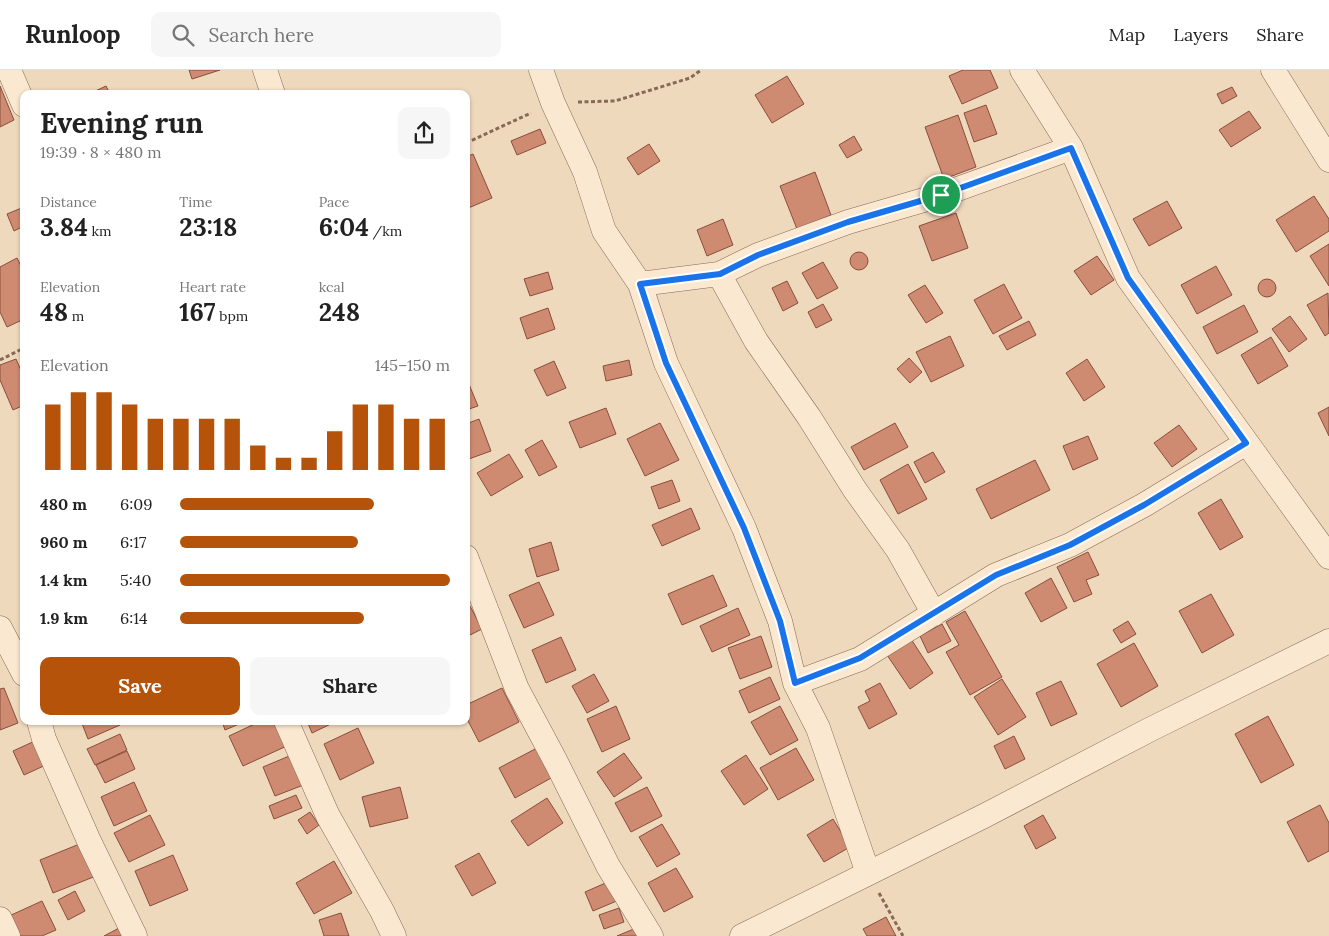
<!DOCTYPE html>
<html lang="en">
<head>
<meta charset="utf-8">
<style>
  body { margin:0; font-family:Lora,serif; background:#f6f6f6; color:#222; height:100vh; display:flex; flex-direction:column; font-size:19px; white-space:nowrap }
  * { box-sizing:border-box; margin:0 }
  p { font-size:16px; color:#767676 }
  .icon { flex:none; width:28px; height:28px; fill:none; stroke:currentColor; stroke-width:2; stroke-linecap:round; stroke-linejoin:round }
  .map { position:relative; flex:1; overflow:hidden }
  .drawer { position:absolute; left:20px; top:20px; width:450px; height:635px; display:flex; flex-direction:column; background:#fff; border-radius:10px; box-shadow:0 1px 4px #0004 }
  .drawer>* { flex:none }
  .pin { position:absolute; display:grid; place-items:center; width:42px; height:42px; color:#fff; margin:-21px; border:2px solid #fff; border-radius:50%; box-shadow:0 1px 5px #0007 }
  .round { display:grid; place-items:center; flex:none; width:52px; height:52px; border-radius:10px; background:#f6f6f6 }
  .headline { display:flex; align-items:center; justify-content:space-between; height:85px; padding:0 20px }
  h1 { font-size:28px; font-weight:700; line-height:38px }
  .figures { display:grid; grid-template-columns:repeat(3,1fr); gap:8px; height:85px; padding:5px 20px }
  .figures div { display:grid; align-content:center }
  .figures b { font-size:25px; font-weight:700 }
  .figures small { font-size:14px; font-weight:400 }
  .figures p { font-size:14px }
  .chart { height:140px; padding:10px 20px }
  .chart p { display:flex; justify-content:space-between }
  .chart svg { width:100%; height:90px; margin-top:5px; stroke:#b45309; stroke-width:6 }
  .action { display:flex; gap:10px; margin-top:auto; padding:10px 20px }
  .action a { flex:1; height:58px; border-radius:10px; background:#b45309; color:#fff; font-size:20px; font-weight:700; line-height:58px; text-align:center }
  .action a+a { background:#f6f6f6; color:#222 }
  ul { padding:0 20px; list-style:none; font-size:16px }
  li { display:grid; grid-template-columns:80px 60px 1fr; align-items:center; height:38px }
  li i { height:12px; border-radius:6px; background:#b45309 }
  header { display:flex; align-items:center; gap:30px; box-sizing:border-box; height:70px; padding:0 25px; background:#fff; border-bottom:1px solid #e0e0e0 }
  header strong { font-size:24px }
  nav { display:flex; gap:28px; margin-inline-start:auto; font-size:18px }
  .search { width:350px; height:45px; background:#f6f6f6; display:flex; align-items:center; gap:12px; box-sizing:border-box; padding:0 18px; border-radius:10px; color:#767676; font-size:19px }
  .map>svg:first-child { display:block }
  .building { fill:#cf8b71; stroke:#884e3b }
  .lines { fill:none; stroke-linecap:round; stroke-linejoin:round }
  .street-casing { stroke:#886956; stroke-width:25 }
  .path { stroke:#886956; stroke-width:3; stroke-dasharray:4 2.5; stroke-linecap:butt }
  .street { stroke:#fae8d0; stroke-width:24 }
  .route-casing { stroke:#fff; stroke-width:10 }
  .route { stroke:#1a73e8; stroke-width:6 }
</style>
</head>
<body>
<header>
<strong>Runloop</strong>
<div class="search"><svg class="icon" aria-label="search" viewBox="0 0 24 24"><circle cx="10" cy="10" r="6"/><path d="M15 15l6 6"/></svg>Search here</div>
<nav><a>Map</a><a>Layers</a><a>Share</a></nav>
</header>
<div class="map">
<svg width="1329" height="866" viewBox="0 0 1329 866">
  <rect width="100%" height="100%" fill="#efd9bd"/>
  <path class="building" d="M 189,0 L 220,0 L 192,9 Z
    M 963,0 L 990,0 L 998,18 L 962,34 L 949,6 Z
    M 787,6 L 804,34 L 772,53 L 755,25 Z
    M 0,16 L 14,50 L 0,57 Z
    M 106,16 L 110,24 L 89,24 Z
    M 1232,17 L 1237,26 L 1222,34 L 1217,24 Z
    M 986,35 L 997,64 L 974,72 L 964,43 Z
    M 1249,41 L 1261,58 L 1231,77 L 1219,60 Z
    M 958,45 L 976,97 L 944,109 L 925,57 Z
    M 540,59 L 546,73 L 517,85 L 511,71 Z
    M 854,66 L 862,80 L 847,88 L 839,75 Z
    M 649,74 L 660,91 L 638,105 L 627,88 Z
    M 473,84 L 492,128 L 466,139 L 466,87 Z
    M 815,102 L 831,145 L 797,159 L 780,116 Z
    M 1314,126 L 1329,149 L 1329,161 L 1296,182 L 1276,150 Z
    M 1167,131 L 1182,158 L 1149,176 L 1133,149 Z
    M 24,137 L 24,156 L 14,161 L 7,144 Z
    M 956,143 L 968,178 L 932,191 L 919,156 Z
    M 723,149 L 733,175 L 707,186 L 697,160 Z
    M 1329,174 L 1329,216 L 1310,186 Z
    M850 191a9 9 0 1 1 18 0a9 9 0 1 1-18 0Z
    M 1097,186 L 1114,210 L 1091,225 L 1074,201 Z
    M 17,188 L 24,202 L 24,249 L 7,257 L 0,242 L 0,197 Z
    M 823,192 L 838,218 L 817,229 L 802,203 Z
    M 1216,196 L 1232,225 L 1197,244 L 1181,215 Z
    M 548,202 L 553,219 L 530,226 L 524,209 Z
    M1258 218a9 9 0 1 1 18 0a9 9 0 1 1-18 0Z
    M 787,211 L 798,233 L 783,241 L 772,218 Z
    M 1004,214 L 1022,248 L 993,264 L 974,230 Z
    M 925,215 L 943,243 L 926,253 L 908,225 Z
    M 1328,223 L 1329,263 L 1325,266 L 1307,235 Z
    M 823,234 L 832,250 L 816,258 L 808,242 Z
    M 1244,235 L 1258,262 L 1217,284 L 1203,257 Z
    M 548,238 L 555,259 L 527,269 L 520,248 Z
    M 1290,246 L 1307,269 L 1289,282 L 1272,259 Z
    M 1029,251 L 1036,265 L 1007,280 L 999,266 Z
    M 950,266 L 964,296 L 931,312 L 916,282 Z
    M 1271,267 L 1288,296 L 1258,314 L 1241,285 Z
    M 909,288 L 922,302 L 910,313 L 897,299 Z
    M 16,289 L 24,307 L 24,335 L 13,340 L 0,310 L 0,295 Z
    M 1087,289 L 1105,317 L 1084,331 L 1066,303 Z
    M 629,290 L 632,305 L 606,311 L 603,296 Z
    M 554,291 L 566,318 L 547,326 L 534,300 Z
    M 466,307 L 478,336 L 466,340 Z
    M 1329,337 L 1329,366 L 1318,343 Z
    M 606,338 L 616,364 L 580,378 L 569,352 Z
    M 479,349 L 491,381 L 466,390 L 466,354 Z
    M 660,353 L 679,390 L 645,406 L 627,369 Z
    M 895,353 L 908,377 L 864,400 L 851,377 Z
    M 1179,355 L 1197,379 L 1172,397 L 1154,373 Z
    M 1088,366 L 1098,389 L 1073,400 L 1063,376 Z
    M 542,370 L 557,397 L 539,406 L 525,380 Z
    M 933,382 L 945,402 L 925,413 L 914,392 Z
    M 509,384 L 523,407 L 491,426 L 477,403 Z
    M 1035,390 L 1050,420 L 991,449 L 976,419 Z
    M 908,394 L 927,429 L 898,444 L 880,410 Z
    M 672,410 L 680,431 L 659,439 L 651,417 Z
    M 1221,429 L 1243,467 L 1220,480 L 1198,443 Z
    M 691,438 L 700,459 L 662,476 L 652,455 Z
    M 551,472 L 559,500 L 537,507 L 529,479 Z
    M 1088,482 L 1099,505 L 1086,510 L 1092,524 L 1074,532 L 1057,497 Z
    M 713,505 L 727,536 L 682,555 L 668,524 Z
    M 1051,508 L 1067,538 L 1041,552 L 1025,523 Z
    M 539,512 L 554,545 L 524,558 L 509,525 Z
    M 1211,524 L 1234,565 L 1202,583 L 1179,541 Z
    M 470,536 L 482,559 L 466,567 L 466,538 Z
    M 738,538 L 750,565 L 712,582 L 700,556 Z
    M 965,541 L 1002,607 L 970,625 L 946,582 L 959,575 L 946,552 Z
    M 1128,551 L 1136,564 L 1121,573 L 1113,560 Z
    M 942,554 L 951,571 L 928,583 L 920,566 Z
    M 761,566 L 772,597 L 740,609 L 728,578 Z
    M 561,567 L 576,600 L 546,613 L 532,580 Z
    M 911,569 L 933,603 L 910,619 L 887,585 Z
    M 1134,573 L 1158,616 L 1121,637 L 1097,594 Z
    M 594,604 L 609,631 L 587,643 L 572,616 Z
    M 770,607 L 780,629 L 749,643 L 739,621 Z
    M 1002,609 L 1026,647 L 998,665 L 974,627 Z
    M 1061,611 L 1077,644 L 1051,656 L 1036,623 Z
    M 880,613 L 897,644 L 869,659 L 858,637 L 870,631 L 865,621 Z
    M 4,618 L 18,653 L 0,660 L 0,619 Z
    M 502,618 L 519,652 L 479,672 L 466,647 L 466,635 Z
    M 616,636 L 630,669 L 602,682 L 587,649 Z
    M 780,636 L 798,670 L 770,685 L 751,652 Z
    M 1268,646 L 1294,695 L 1261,713 L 1235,664 Z
    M 81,651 L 119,651 L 120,655 L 88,669 Z
    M 222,651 L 246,651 L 225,660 Z
    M 261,651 L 277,651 L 289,675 L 243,696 L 229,666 Z
    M 307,651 L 337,651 L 312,663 Z
    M 358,658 L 374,693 L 340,710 L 324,674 Z
    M 120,664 L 127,680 L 95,695 L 87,679 Z
    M 1014,666 L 1025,689 L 1005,699 L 994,676 Z
    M 37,670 L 48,694 L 24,705 L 13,681 Z
    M 537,678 L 553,707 L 515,728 L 499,698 Z
    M 796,678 L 814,710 L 778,730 L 760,698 Z
    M 127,681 L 135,699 L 105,713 L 96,695 Z
    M 624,683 L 642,708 L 614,727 L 597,702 Z
    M 294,684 L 306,714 L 275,726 L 263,697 Z
    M 746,685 L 768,719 L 744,735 L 721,701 Z
    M 134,712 L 147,741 L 114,756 L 101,727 Z
    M 400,717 L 408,748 L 370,757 L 362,727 Z
    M 647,717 L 662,746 L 631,762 L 615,733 Z
    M 296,725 L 302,738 L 274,749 L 269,736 Z
    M 547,728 L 563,753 L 528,776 L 511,751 Z
    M 1320,735 L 1329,753 L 1329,781 L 1308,792 L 1287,752 Z
    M 310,742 L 319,755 L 307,764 L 298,750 Z
    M 150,745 L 165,775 L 129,792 L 114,763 Z
    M 1043,745 L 1056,768 L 1036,779 L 1024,756 Z
    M 833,749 L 850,777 L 824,792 L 807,765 Z
    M 662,754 L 680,784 L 657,797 L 639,767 Z
    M 82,773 L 96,806 L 53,823 L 40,790 Z
    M 479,783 L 496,813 L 472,826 L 455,796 Z
    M 173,785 L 188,820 L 150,836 L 135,801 Z
    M 334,791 L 352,823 L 314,844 L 296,813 Z
    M 676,798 L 693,827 L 664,842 L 648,813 Z
    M 610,811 L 619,830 L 593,841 L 585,822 Z
    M 75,821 L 85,841 L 68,850 L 58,830 Z
    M 42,831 L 56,860 L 42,866 L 18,866 L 9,846 Z
    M 619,838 L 624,852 L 604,859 L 599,845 Z
    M 341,843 L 349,866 L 324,866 L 319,850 Z
    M 886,847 L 896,866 L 867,866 L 863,859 Z
    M 119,858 L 123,866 L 104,866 Z
    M 636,858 L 640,866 L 617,866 Z"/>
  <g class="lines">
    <g class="street-casing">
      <path id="street" d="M 9,0 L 24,35
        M 265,0 L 273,24
        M 541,0 L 553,33 L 585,102 L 604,161 L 640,214 L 719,204 L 758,185 L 848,152 L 941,125 L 1071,78
        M 1022,0 L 1071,78 L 1128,208 L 1329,487
        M 1273,0 L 1329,90
        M 719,204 L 756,271 L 809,347 L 855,420 L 898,480 L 934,544
        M 640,214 L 666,293 L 744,458 L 780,551 L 795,613 L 818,658 L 868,803
        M 466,487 L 517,619 L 556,692 L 608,796 L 651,866
        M 0,558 L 24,604
        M 795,613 L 860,589 L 996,505 L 1070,475 L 1144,435 L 1246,373
        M 39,651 L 44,669 L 89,771 L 135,866
        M 286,651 L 328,746 L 382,841 L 394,866
        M 0,849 L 8,866
        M 742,866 L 984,746 L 1151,659 L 1329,571"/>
    </g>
    <path class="path" d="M 578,32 L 615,31 L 690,8 L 701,0
      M 466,73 L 531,43
      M 0,290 L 24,278
      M 879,823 L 903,866"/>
    <use href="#street" class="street"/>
  </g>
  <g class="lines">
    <g class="route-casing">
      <path id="route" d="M 1071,78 L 1128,208 L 1246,373 L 1144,435 L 1070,475 L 996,505 L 860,588 L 795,613 L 780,551 L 744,458 L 666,293 L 640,214 L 720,204 L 758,185 L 848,152 L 941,125 Z"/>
    </g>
    <use href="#route" class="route"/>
  </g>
</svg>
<div class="pin" style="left:941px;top:125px;background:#1e9e55"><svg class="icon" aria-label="arrive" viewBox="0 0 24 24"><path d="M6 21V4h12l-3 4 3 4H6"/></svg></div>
<section class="drawer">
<div class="headline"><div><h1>Evening run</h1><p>19:39 · 8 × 480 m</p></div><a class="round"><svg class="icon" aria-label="share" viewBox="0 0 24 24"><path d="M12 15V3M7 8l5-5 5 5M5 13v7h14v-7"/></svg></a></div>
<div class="figures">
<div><p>Distance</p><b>3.84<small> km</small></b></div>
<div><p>Time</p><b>23:18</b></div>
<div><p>Pace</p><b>6:04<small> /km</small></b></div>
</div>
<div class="figures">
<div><p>Elevation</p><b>48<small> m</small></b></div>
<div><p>Heart rate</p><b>167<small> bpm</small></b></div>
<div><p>kcal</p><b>248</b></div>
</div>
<div class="chart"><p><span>Elevation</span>145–150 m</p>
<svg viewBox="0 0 160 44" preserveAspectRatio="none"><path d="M5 44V12M15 44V6M25 44V6M35 44V12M45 44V19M55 44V19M65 44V19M75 44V19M85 44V32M95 44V38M105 44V38M115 44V25M125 44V12M135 44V12M145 44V19M155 44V19"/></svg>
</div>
<ul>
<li><b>480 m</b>6:09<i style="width:72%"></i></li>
<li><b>960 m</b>6:17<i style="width:66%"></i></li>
<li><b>1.4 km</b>5:40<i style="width:100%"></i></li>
<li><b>1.9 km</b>6:14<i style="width:68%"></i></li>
</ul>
<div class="action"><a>Save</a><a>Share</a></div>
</section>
</div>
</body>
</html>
